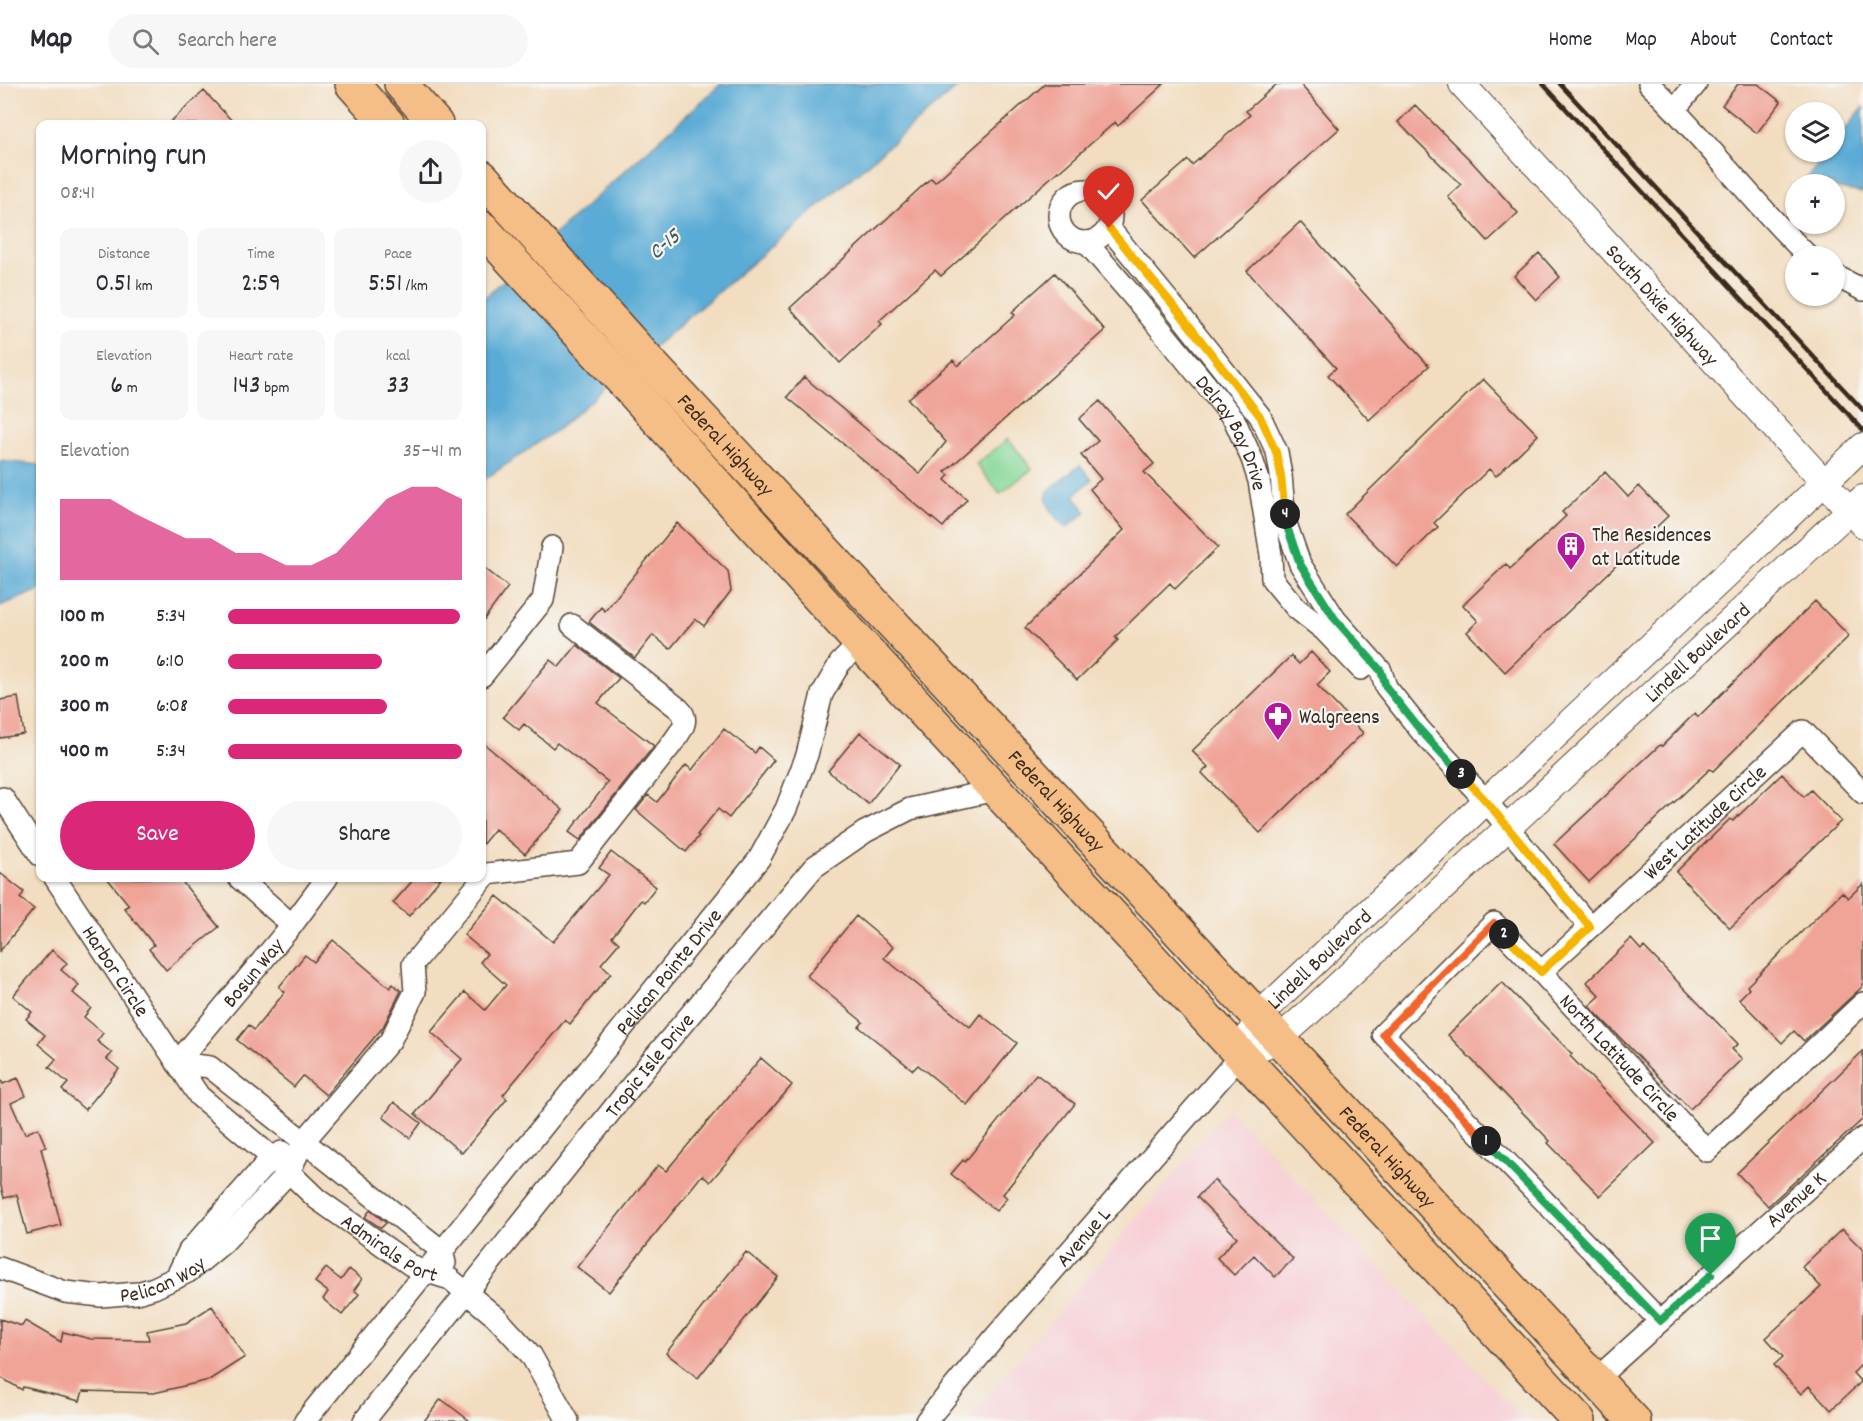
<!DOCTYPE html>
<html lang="en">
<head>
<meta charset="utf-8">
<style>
  body { margin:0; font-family:Dekko,sans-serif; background:#f7f7f7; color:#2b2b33; height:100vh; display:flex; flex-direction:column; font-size:22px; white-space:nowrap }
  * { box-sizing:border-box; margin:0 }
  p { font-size:20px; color:#7c7c81 }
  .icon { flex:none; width:33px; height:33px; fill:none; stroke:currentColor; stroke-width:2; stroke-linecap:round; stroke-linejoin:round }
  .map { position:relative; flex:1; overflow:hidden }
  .details { position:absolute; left:36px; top:36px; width:450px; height:762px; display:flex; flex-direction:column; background:#fff; border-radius:12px; box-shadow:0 2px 4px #0004 }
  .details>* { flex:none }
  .buttons { position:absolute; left:1785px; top:18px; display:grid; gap:12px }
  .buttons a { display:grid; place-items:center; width:60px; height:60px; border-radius:50%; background:#fff; box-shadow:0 2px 4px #0004; font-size:30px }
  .pin { position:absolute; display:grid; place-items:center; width:51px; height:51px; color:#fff; margin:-62px -26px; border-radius:50% 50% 50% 0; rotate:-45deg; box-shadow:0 0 6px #0007 }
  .pin .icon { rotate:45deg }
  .km { position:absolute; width:30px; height:30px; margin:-15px; border-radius:50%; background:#222; color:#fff; font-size:16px; line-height:30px; text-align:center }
  .round { display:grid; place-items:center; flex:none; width:63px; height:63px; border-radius:32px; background:#f7f7f7 }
  .headline { display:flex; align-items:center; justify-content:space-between; height:102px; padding:0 24px }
  h1 { font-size:33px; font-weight:600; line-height:45px }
  .stats { display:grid; grid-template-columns:repeat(3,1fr); gap:9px; height:102px; padding:6px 24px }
  .stats div { display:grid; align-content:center; border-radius:12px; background:#f7f7f7; text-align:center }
  .stats b { font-size:26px; font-weight:600 }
  .stats small { font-size:16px; font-weight:400 }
  .stats p { font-size:16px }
  .chart { height:168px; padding:12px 24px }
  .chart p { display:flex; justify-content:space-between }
  .chart svg { width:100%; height:108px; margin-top:6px; fill:#db2777; opacity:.7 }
  .cta { display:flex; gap:12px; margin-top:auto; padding:12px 24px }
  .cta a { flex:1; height:69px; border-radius:36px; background:#db2777; color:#fff; font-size:24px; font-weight:600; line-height:69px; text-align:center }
  .cta a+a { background:#f7f7f7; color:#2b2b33 }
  ul { padding:0 24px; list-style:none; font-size:20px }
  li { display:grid; grid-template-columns:96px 72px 1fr; align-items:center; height:45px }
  li i { height:15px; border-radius:8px; background:#db2777 }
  header { display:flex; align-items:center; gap:36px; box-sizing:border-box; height:84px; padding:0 30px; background:#fff; border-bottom:2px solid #e1e1e2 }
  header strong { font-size:28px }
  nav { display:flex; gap:33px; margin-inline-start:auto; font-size:21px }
  .search { width:420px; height:54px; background:#f7f7f7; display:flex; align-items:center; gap:15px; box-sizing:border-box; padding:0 21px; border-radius:33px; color:#7c7c81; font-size:22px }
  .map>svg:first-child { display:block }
  .built { fill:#f7cfd5 }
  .green { fill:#87d999; stroke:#61825c; stroke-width:1.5 }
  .water { fill:#5aabd5; stroke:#4a6a7a; stroke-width:1.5 }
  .building { fill:#f0a397 }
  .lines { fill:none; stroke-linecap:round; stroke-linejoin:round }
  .minor-casing { stroke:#564536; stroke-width:24 }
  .tertiary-casing { stroke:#564536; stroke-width:28 }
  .primary-casing { stroke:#564536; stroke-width:36 }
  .minor { stroke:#fff; stroke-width:21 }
  .tertiary { stroke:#fff; stroke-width:26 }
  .primary { stroke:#f6be87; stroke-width:33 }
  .rail { stroke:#3b2a1e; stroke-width:4.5 }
  .split-1-casing { stroke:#fff; stroke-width:12 }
  .split-2-casing { stroke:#fff; stroke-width:12 }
  .split-3-casing { stroke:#fff; stroke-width:12 }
  .split-4-casing { stroke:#fff; stroke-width:12 }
  .split-5-casing { stroke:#fff; stroke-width:12 }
  .split-1 { stroke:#22a559; stroke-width:8 }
  .split-2 { stroke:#f0652b; stroke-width:8 }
  .split-3 { stroke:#f5b400; stroke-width:8 }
  .split-4 { stroke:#22a559; stroke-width:8 }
  .split-5 { stroke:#f5b400; stroke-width:8 }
  .labels { text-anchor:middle; stroke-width:4.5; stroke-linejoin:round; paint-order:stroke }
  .street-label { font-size:21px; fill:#3b2a1e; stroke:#f6f6f2 }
  .poi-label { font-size:21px; fill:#3b2a1e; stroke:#f6f6f2; text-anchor:start }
  .water-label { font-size:22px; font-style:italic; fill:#46575e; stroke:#f6f6f2 }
</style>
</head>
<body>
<header>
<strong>Map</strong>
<div class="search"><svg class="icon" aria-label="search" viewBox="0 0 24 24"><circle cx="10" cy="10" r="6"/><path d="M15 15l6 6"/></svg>Search here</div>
<nav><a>Home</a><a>Map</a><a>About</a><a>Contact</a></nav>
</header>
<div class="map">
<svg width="1863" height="1337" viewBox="0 0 1863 1337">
  <rect width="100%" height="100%" fill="#f6f6f2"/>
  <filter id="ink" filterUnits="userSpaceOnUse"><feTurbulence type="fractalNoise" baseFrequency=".0167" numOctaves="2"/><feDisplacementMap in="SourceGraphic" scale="12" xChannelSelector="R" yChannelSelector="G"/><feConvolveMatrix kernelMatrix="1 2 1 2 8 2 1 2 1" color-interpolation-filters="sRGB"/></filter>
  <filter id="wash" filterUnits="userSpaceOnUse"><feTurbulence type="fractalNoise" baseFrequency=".008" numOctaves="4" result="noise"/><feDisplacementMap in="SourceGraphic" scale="24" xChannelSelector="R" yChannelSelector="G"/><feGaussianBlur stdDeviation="1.35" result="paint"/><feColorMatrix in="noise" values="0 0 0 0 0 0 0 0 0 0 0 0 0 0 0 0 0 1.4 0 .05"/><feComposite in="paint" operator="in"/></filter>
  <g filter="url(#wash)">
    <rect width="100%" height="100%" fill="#f2ddc0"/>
    <path class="built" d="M 1229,1025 L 1525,1337 L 966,1337 Z"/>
    <path class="green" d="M 1008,355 L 1032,385 L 1000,410 L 976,380 Z"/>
    <path class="water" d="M 721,0 L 961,0 L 558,345 L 482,397 L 482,216 Z
      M 1863,23 L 1863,109 L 1835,104 L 1834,100 L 1803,99 L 1828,68 L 1834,68 L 1835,59 Z
      M 0,377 L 40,381 L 40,506 L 0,522 Z
      M 1080,381 L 1092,396 L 1074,411 L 1086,428 L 1066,444 C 1058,434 1040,419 1049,406 Z"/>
    <g id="blocks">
      <path class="building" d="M 1045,0 L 1164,0 L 1118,42 L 1115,38 L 1059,88 L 1058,87 L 941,192 L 935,186 L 879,237 L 882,240 L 840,279 L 790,224 L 931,94 L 935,98 Z
        M 1277,0 L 1300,0 L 1339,45 L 1194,174 L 1142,116 L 1188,76 L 1192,81 L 1250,31 L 1246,27 Z
        M 1738,0 L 1758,0 L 1781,18 L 1757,49 L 1722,21 Z
        M 204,7 L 235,40 L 168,40 Z
        M 1415,21 L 1471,77 L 1518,129 L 1488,157 L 1448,113 L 1461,101 L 1398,38 Z
        M 1300,138 L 1429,282 L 1369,336 L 1328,291 L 1336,284 L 1247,187 Z
        M 1539,169 L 1560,193 L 1536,216 L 1514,192 Z
        M 1055,189 L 1105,246 L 945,388 L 949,391 L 945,396 L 967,415 L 943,443 L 787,313 L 804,293 L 920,390 L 946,358 L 908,315 L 953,276 L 958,282 L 1015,231 L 1012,228 Z
        M 1483,295 L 1538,351 L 1496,392 L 1489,385 L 1434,439 L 1438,443 L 1397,483 L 1345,430 Z
        M 1100,317 L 1154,380 L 1144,388 L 1218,463 L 1175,505 L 1170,499 L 1115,553 L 1118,556 L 1077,596 L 1025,544 L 1124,446 L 1090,405 L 1101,395 L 1081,371 L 1098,357 L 1079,335 Z
        M 1605,388 L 1628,413 L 1639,402 L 1668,432 L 1505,588 L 1467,548 L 1478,537 L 1463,521 L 1506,480 L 1510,485 L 1566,432 L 1562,428 Z
        M 677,439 L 728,487 L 731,507 L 704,542 L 695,535 L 670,565 L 653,551 L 635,574 L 589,538 L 601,523 L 605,527 Z
        M 482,482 L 508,503 L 482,538 Z
        M 1815,517 L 1849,552 L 1713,687 L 1710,685 L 1589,798 L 1554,760 L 1660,661 L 1662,662 L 1695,629 L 1698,633 Z
        M 577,561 L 619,594 L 598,619 L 654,662 L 580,756 L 569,748 L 608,698 L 557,659 L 553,664 L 524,640 L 519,646 L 503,633 L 550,576 L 559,583 Z
        M 1311,568 L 1330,588 L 1317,601 L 1363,649 L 1260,749 L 1202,689 L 1208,683 L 1192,667 L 1291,572 L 1299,580 Z
        M 18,613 L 24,650 L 0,654 L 0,616 Z
        M 724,645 L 755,669 L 759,663 L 774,676 L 729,734 L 718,725 L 697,751 L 699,752 L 686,768 L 636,726 L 648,711 L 657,718 L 686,681 L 692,686 Z
        M 860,648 L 900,680 L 868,720 L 828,687 Z
        M 482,658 L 563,726 L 525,770 L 495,745 L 482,761 Z
        M 1782,690 L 1804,713 L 1811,706 L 1841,737 L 1730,844 L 1676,788 L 1730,735 L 1733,737 Z
        M 611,768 L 656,803 L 644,818 L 641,816 L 612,853 L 619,859 L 601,880 L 611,889 L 570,940 L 565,936 L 503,1011 L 507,1015 L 462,1069 L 415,1030 L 462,975 L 431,948 L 465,908 L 485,926 L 506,901 L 480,878 L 487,870 L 464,851 L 497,812 L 553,858 L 609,791 L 599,784 Z
        M 0,789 L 24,808 L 20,814 L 34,825 L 0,867 Z
        M 107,794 L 179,794 L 219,843 L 166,886 L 149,865 L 154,861 L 124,824 L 129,821 Z
        M 415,794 L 441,794 L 409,832 L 393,819 Z
        M 1863,800 L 1863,902 L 1804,957 L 1794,947 L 1782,959 L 1739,915 L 1749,905 L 1747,902 L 1842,808 L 1848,814 Z
        M 856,832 L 893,863 L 884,874 L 970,943 L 980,930 L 1017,959 L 967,1021 L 918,981 L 913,986 L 859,943 L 863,938 L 807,892 Z
        M 1631,855 L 1641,866 L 1644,863 L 1738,960 L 1732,965 L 1742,975 L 1690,1025 L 1589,922 L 1600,912 L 1587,898 Z
        M 333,856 L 390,904 L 393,900 L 401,907 L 383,943 L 326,1011 L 303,992 L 294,1003 L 237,956 L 249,941 L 254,946 L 285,908 L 279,903 L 305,871 L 314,878 Z
        M 52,866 L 67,879 L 61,886 L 79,901 L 73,909 L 91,924 L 84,933 L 103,949 L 97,957 L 112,969 L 107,975 L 119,985 L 85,1026 L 62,1006 L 68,999 L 49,983 L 56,975 L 38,960 L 45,951 L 26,935 L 32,928 L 13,912 Z
        M 1502,898 L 1572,970 L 1570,972 L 1655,1059 L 1600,1112 L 1548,1059 L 1550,1057 L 1448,951 Z
        M 1863,967 L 1863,1035 L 1768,1122 L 1737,1089 Z
        M 761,974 L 792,1001 L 710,1098 L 702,1091 L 609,1208 L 577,1183 L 658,1081 L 666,1087 Z
        M 1036,990 L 1075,1020 L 1003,1110 L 1007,1114 L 996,1127 L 951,1090 L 963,1076 L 965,1078 Z
        M 0,994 L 3,1000 L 18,994 L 26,1012 L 11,1019 L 25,1050 L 38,1044 L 46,1063 L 41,1064 L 61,1141 L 27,1150 L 17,1111 L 4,1114 L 0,1098 Z
        M 394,1018 L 421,1039 L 410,1054 L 383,1033 Z
        M 1214,1096 L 1293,1175 L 1275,1193 L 1254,1171 L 1234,1191 L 1217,1174 L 1237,1153 L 1197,1113 Z
        M 370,1126 L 386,1139 L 381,1144 L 365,1133 Z
        M 1842,1145 L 1863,1166 L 1863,1279 L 1853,1289 L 1861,1298 L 1831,1326 L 1809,1302 L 1801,1310 L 1774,1281 L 1783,1273 L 1766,1254 L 1821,1203 L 1802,1183 Z
        M 746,1168 L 778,1193 L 698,1294 L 666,1269 Z
        M 326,1184 L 341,1196 L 349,1185 L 362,1195 L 354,1206 L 359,1210 L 342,1231 L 323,1215 L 328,1208 L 315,1198 Z
        M 212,1222 L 245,1273 L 209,1296 L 154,1309 L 83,1307 L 80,1317 L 23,1303 L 22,1306 L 0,1293 L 0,1235 L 22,1242 L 25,1237 L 61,1258 L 63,1248 L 91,1255 L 149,1256 L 147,1247 L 186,1239 Z
        M 441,1315 L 470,1337 L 424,1337 Z"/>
    </g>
  </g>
  <g filter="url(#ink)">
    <use href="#blocks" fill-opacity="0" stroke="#564536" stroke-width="1.5"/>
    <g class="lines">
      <g class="minor-casing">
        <g id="minor">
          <path d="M 1649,0 C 1705,54 1752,118 1808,172"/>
          <path d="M 1675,25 L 1696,0"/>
          <circle cx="1085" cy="132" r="26"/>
          <path d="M 1109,144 L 1177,227 L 1260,332 L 1277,368 L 1281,391 L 1285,437 L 1300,480 L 1335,535 L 1381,587 L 1386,603 L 1421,647 L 1486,717 L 1590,843"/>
          <path id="s1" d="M 1086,158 L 1149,231 L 1234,335 L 1252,375 L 1259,397 L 1271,471 L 1272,495 L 1296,524 L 1324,546 L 1361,585"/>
          <path d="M 1834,191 L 1863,206"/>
          <path d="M 482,592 L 543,516 L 552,463"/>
          <path d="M 3,714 L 40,771"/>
          <path id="s2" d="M 55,794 L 199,1012 L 289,1088 L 317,1115 L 415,1184 L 450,1195 L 497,1234 L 531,1271 L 568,1337"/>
          <path d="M 239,794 L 292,841"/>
          <path id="s3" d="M 1541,888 L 1803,647 L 1863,709"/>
          <path d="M 177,979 L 210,983 L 442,1167 L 445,1179"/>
          <path id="s4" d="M 177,979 L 292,841 L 327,794"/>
          <path id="s5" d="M 0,1184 L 65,1208 L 101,1212 L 137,1209 L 154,1204 L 188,1188 L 223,1159 L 289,1088 L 304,1057 L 390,957 L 415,908 L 413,880 L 487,790 L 578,779 L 671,661 C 679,649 692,637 679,625 L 572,541"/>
          <path d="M 176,1194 L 189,1167 L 272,1073 L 282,1068"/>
          <path id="s6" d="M 1660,1237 L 1383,950 L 1494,839 L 1541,888 L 1707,1067 L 1863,919"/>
          <path id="s7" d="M 1595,1296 L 1863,1054"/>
          <path id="s8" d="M 305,1337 L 759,775 L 786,725 L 807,671 L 822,610 L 840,579 L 860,559"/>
          <path id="s9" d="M 364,1337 L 648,981 L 814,783 L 865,748 L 910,725 L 995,706"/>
          <path id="s10" d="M 926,1337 L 996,1252 L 1241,971"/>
        </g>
      </g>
      <g class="tertiary-casing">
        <g id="tertiary">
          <path id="s11" d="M 1462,0 L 1863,441"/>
          <path id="s12" d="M 1264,962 L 1279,955 L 1305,932 L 1863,414"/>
          <path id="s13" d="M 1241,971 L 1258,932 L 1863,362"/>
        </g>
      </g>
      <g class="primary-casing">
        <g id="primary">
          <path d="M 352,0 L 388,40"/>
          <path d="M 401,0 L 436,40"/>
          <path id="s14" d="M 482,93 L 654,283 L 1634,1337"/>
          <path d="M 482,144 L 631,306 L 860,559 L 1579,1337"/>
        </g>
      </g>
      <use href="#minor" class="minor"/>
      <use href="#tertiary" class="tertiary"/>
      <use href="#primary" class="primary"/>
      <path class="rail" d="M 1543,0 L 1863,346
        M 1560,0 L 1863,326"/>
    </g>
  </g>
  <g class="lines" filter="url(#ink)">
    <g class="split-1-casing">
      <path id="split-1" d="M 1486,1057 L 1660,1237 L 1711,1191"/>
    </g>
    <g class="split-2-casing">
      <path id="split-2" d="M 1486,1057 L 1383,950 L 1494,839 L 1504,850"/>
    </g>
    <g class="split-3-casing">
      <path id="split-3" d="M 1461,690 L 1486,717 L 1590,843 L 1541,888 L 1504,850"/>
    </g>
    <g class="split-4-casing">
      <path id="split-4" d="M 1285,430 L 1285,437 L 1300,480 L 1335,535 L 1381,587 L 1386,603 L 1421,647 L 1461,690"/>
    </g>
    <g class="split-5-casing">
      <path id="split-5" d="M 1109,144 L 1178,227 L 1260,332 L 1276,368 L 1281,391 L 1285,430"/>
    </g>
    <use href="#split-1" class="split-1"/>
    <use href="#split-2" class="split-2"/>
    <use href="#split-3" class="split-3"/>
    <use href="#split-4" class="split-4"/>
    <use href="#split-5" class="split-5"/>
  </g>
  <defs>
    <g id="building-pin" transform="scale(1.5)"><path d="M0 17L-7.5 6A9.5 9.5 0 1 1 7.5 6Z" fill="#b5179e" stroke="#f6f6f2"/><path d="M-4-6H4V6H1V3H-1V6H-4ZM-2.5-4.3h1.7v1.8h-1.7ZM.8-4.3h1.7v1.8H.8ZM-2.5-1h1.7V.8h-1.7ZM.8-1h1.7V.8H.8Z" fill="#fff"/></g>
    <g id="pharmacy-pin" transform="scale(1.5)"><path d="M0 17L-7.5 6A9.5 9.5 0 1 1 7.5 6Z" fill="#b5179e" stroke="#f6f6f2"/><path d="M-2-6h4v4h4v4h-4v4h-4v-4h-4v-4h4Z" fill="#fff"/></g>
  </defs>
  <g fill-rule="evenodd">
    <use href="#building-pin" x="1571" y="462"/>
    <use href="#pharmacy-pin" x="1278" y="632"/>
  </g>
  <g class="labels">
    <g class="street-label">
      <text dy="7" stroke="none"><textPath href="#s11" startOffset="298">South Dixie Highway</textPath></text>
      <text dy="7" stroke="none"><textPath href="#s1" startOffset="242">Delray Bay Drive</textPath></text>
      <text dy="7" stroke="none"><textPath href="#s14" startOffset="362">Federal Highway</textPath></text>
      <text dy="7" stroke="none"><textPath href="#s12" startOffset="586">Lindell Boulevard</textPath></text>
      <text dy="7" stroke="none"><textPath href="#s14" startOffset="848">Federal Highway</textPath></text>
      <text dy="7" stroke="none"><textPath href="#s3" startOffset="222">West Latitude Circle</textPath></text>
      <text dy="7" stroke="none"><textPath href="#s13" startOffset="126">Lindell Boulevard</textPath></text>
      <text dy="7" stroke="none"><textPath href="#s2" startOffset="111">Harbor Circle</textPath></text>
      <text dy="7" stroke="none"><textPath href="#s4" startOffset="118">Bosun Way</textPath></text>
      <text dy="7" stroke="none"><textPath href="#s8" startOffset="578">Pelican Pointe Drive</textPath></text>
      <text dy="7" stroke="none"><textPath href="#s6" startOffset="740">North Latitude Circle</textPath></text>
      <text dy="7" stroke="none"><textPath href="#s9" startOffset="456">Tropic Isle Drive</textPath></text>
      <text dy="7" stroke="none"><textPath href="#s14" startOffset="1334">Federal Highway</textPath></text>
      <text dy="7" stroke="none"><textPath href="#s7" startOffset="270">Avenue K</textPath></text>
      <text dy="7" stroke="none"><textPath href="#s10" startOffset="242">Avenue L</textPath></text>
      <text dy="7" stroke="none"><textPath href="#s2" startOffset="506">Admirals Port</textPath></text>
      <text dy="7" stroke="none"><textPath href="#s5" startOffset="170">Pelican Way</textPath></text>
    </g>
    <g class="poi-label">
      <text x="1592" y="457">The Residences<tspan x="1592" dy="24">at Latitude</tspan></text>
      <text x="1299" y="639">Walgreens</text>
    </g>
    <g class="water-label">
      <text transform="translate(663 159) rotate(-41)" y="8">C-15</text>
    </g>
  </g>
</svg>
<div class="buttons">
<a><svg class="icon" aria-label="layers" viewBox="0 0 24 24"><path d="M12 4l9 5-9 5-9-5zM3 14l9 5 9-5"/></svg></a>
<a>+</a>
<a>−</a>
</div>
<div class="pin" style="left:1711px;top:1191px;background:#1e9e55"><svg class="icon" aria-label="arrive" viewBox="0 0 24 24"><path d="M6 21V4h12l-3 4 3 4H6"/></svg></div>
<div class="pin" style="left:1109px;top:144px;background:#d93025"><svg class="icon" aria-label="check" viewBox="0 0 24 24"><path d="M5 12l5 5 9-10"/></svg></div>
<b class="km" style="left:1486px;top:1057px">1</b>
<b class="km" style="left:1504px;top:850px">2</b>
<b class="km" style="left:1461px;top:690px">3</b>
<b class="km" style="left:1285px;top:430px">4</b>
<section class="details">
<div class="headline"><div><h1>Morning run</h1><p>08:41</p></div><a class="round"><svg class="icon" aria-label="share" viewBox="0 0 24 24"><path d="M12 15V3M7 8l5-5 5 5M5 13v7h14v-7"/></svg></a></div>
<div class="stats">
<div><p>Distance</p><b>0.51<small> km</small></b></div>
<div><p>Time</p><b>2:59</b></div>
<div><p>Pace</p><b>5:51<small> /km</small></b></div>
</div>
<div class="stats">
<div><p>Elevation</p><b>6<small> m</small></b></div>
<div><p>Heart rate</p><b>143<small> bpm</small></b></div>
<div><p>kcal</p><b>33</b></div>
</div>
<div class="chart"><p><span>Elevation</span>35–41 m</p>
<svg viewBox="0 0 160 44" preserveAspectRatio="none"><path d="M0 44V11L10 11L20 11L30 17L40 22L50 27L60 27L70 33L80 33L90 38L100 38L110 33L120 22L130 11L140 6L150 6L160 11V44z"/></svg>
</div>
<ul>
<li><b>100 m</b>5:34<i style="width:99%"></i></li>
<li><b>200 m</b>6:10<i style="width:66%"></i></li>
<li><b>300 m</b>6:08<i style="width:68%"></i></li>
<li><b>400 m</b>5:34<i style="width:100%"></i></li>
</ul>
<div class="cta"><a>Save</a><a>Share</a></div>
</section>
</div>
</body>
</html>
